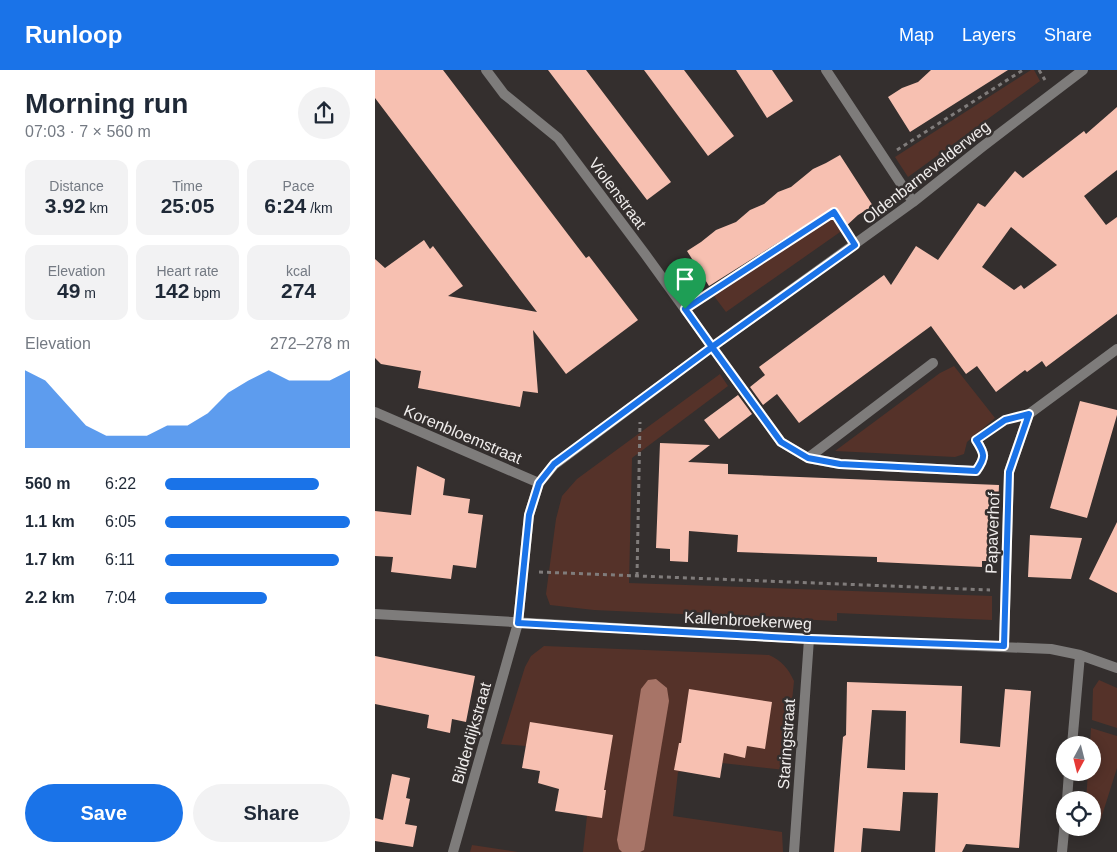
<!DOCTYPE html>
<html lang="en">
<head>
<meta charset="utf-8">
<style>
  body { margin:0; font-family:Helvetica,sans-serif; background:#f2f2f3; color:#1f2937; height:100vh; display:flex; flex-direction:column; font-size:19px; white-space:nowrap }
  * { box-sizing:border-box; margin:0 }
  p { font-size:16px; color:#747a83 }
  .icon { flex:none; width:28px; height:28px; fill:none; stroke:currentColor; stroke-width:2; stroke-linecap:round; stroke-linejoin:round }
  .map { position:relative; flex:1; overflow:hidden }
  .sheet { display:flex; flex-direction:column; background:#fff; width:375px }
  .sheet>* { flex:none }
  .needle { width:32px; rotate:187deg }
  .fabs { position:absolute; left:681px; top:666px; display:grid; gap:10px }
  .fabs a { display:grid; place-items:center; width:45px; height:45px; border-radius:50%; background:#fff; box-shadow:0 2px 12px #0003; font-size:25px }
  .pin { position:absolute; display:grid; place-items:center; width:42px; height:42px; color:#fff; margin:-51px -21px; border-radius:50% 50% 50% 0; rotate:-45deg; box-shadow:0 0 5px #0007 }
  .pin .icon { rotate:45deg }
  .round { display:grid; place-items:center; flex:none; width:52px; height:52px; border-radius:26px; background:#f2f2f3 }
  .overview { display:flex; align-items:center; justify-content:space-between; height:85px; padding:0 25px }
  h1 { font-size:28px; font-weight:700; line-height:38px }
  .metrics { display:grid; grid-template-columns:repeat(3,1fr); gap:8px; height:85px; padding:5px 25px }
  .metrics div { display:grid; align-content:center; border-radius:12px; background:#f2f2f3; text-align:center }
  .metrics b { font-size:21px; font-weight:700 }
  .metrics small { font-size:14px; font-weight:400 }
  .metrics p { font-size:14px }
  .chart { height:140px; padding:10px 25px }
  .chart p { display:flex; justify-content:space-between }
  .chart svg { width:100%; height:90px; margin-top:5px; fill:#1a73e8; opacity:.7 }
  .cta { display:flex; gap:10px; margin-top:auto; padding:10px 25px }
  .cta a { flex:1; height:58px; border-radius:30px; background:#1a73e8; color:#fff; font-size:20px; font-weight:700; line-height:58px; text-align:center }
  .cta a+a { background:#f2f2f3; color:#1f2937 }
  ul { padding:0 25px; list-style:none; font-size:16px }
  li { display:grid; grid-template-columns:80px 60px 1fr; align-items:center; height:38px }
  li i { height:12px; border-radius:6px; background:#1a73e8 }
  header { display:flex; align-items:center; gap:30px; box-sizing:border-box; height:70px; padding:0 25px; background:#1a73e8; color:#fff }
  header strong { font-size:24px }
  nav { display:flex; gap:28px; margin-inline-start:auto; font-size:18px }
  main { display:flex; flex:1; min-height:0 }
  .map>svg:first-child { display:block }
  .green { fill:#553229 }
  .water { fill:#a77467 }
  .building { fill:#f7c0b1; fill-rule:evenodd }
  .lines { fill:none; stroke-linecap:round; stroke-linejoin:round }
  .path { stroke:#807c7b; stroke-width:3; stroke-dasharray:4 4; stroke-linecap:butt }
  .minor { stroke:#7e7c7b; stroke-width:10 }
  .route-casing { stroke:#fff; stroke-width:10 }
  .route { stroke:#1a73e8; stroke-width:6 }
  .labels { text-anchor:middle; stroke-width:5; stroke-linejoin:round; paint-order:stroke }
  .street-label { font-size:16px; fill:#f0edec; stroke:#342f2e }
</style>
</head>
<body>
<header>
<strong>Runloop</strong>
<nav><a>Map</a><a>Layers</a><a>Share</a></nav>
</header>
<main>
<section class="sheet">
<div class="overview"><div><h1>Morning run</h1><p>07:03 · 7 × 560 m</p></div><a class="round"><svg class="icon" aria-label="share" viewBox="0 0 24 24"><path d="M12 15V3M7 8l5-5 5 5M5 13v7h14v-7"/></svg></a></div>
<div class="metrics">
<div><p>Distance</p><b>3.92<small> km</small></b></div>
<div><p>Time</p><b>25:05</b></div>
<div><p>Pace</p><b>6:24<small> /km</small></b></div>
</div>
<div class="metrics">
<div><p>Elevation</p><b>49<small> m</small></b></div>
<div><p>Heart rate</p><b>142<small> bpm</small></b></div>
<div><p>kcal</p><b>274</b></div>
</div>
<div class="chart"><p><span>Elevation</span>272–278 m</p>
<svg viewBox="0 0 160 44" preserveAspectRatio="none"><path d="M0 44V6L10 11L20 22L30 33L40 38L50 38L60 38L70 33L80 33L90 27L100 17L110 11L120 6L130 11L140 11L150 11L160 6V44z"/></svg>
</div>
<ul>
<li><b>560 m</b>6:22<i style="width:83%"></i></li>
<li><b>1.1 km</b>6:05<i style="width:100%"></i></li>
<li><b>1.7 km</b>6:11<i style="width:94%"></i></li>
<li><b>2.2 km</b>7:04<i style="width:55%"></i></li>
</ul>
<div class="cta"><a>Save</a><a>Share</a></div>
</section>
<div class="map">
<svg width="742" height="782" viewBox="0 0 742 782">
  <rect width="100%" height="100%" fill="#342f2e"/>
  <path class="green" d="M 656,0 L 659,0 L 665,11 L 533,107 L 520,87 Z
    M 460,146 L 468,160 L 351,242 L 339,226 Z
    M 579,296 L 620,348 L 592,372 L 589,384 L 580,387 L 460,381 L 565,303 Z
    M 345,304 L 353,316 L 257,388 L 254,513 L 617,526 L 617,550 L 462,543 L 462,551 L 219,540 L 175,535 L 171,524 L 181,449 L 187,426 L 202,409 Z
    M 169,576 L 394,585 C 407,591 413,598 419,611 L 410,700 L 347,693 L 303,702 L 298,746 L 407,762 L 408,782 L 208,782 L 212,746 L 151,676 L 126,674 L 150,597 L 156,586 Z
    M 724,610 L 742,618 L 742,658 L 717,650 L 718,619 Z
    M 716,658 L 742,666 L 742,698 L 724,755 L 718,754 L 718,730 L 711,730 L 713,703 L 718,702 L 718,675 L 715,675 Z
    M 97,775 L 143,782 L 95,782 Z"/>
  <path class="water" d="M 281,609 L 292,618 L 294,631 L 269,780 L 265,782 L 247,782 L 244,779 L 242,770 L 266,619 L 273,610 Z"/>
  <path class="building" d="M 0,0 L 68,0 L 211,188 L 214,186 L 263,250 L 191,304 L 158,260 L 163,323 L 148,321 L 145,337 L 43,318 L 46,301 L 6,294 L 0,288 L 0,189 L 10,198 L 49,170 L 55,179 L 58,176 L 88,216 L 73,226 L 162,242 L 0,28 Z
    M 173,0 L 211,0 L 296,112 L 272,130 Z
    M 269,0 L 309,0 L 359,66 L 333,86 Z
    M 361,0 L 397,0 L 418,31 L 392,48 Z
    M 556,0 L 633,0 L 535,62 L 513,27 L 527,18 L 543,12 Z
    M 742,37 L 742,100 L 709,126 L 731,155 L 742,147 L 742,244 L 671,297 L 667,291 L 652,302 L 650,300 L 621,322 L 602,296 L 591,304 L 556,256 L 424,353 L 402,324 L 388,335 L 375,317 L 390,305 L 384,297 L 509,205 L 516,215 L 541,176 L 563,190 L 603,133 L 610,137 L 640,101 L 648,108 L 709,61 L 711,64 ZM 636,157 L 682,195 L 649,219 L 646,215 L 639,220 L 607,197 Z
    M 465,85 L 498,136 L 483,145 L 470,157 L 458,138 L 334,216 L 312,181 L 326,172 L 341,160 L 361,152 L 375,140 L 389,134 L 403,122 L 416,117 L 438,99 L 451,93 Z
    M 363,325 L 377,344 L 344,369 L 329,350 Z
    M 705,331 L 742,340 L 742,345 L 712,448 L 675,438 Z
    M 285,373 L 335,375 L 313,392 L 353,394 L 353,404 L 624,415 L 623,443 L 614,443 L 612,491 L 607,491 L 607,497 L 502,492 L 502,487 L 362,482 L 363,465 L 314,461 L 313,492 L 295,491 L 295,479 L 281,478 Z
    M 42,396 L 70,409 L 68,425 L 95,429 L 93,443 L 108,445 L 101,498 L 78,495 L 76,509 L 16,502 L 18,487 L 0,486 L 0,441 L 36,445 Z
    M 742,452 L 742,523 L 714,509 Z
    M 655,465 L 707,468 L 696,509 L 653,507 Z
    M 0,586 L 100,606 L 91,652 L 77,649 L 75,663 L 52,658 L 54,645 L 0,634 Z
    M 472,612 L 587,616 L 585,673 L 625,677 L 630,619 L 656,621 L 644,778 L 591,774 L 587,782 L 560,782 L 563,723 L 528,722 L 525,761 L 488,758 L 486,782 L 459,782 L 468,667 L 471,665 ZM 497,640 L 531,641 L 530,700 L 492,698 Z
    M 314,619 L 397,632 L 390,679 L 372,676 L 370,688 L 349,683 L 345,708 L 299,700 L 304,673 L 306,673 Z
    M 155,652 L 238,665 L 229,720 L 231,720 L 227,748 L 180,741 L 184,719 L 163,713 L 165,701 L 147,698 Z
    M 17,704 L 35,708 L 31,728 L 35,729 L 30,754 L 42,756 L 38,777 L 0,771 L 0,748 L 8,750 Z"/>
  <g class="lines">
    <path class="path" d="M 664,0 L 670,10
      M 522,80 L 648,0
      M 323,231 L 459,142 L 471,160
      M 614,361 L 630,350 L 636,348
      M 164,502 L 615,520
      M 262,506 L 265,352"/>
    <path class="minor" d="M 111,0 L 129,24 L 183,68 L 270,184 L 406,372 L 433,388 L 558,293
      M 451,0 L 538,132
      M 0,342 L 164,413
      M 433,388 L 465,394 L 601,401 C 611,387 610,384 601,370
      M 0,544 L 434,569 L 676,579 L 705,585 L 742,598
      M 629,576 L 634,402 L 654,344 L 742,279
      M 697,675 L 705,585
      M 692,730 L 694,702
      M 78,782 L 143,553 L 154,445 L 164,413 L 179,395 L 337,277 L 538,132 L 607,77 L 708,0
      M 419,782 L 434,569
      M 687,782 L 690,751"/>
  </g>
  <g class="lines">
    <g class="route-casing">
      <path id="route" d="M 310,239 L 337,277 L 179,394 L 164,413 L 154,445 L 143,553 L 434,569 L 629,576 L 634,402 L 654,344 L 630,350 L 601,370 C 610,384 611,387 601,401 L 465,394 L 433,388 L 406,372 L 337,277 L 480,175 L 459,142 L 310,239"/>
    </g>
    <use href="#route" class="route"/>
  </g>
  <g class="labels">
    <g class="street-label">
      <text transform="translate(551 102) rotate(-38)" y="6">Oldenbarnevelderweg</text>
      <text transform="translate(243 123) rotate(53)" y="6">Violenstraat</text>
      <text transform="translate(88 364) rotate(23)" y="6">Korenbloemstraat</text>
      <text transform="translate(617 463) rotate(-88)" y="6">Papaverhof</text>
      <text transform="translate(373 550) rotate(3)" y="6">Kallenbroekerweg</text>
      <text transform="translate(96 663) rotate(-74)" y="6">Bilderdijkstraat</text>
      <text transform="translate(411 674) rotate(-86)" y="6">Staringstraat</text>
    </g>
  </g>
</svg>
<div class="fabs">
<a><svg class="needle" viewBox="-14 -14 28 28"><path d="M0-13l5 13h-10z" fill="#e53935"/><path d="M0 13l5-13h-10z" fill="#747a83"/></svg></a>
<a><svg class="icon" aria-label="locate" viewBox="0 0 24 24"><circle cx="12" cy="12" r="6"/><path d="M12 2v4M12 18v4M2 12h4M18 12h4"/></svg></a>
</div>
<div class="pin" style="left:310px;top:239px;background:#1e9e55"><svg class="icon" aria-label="arrive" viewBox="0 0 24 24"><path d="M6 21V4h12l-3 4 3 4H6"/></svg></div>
</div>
</main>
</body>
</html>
